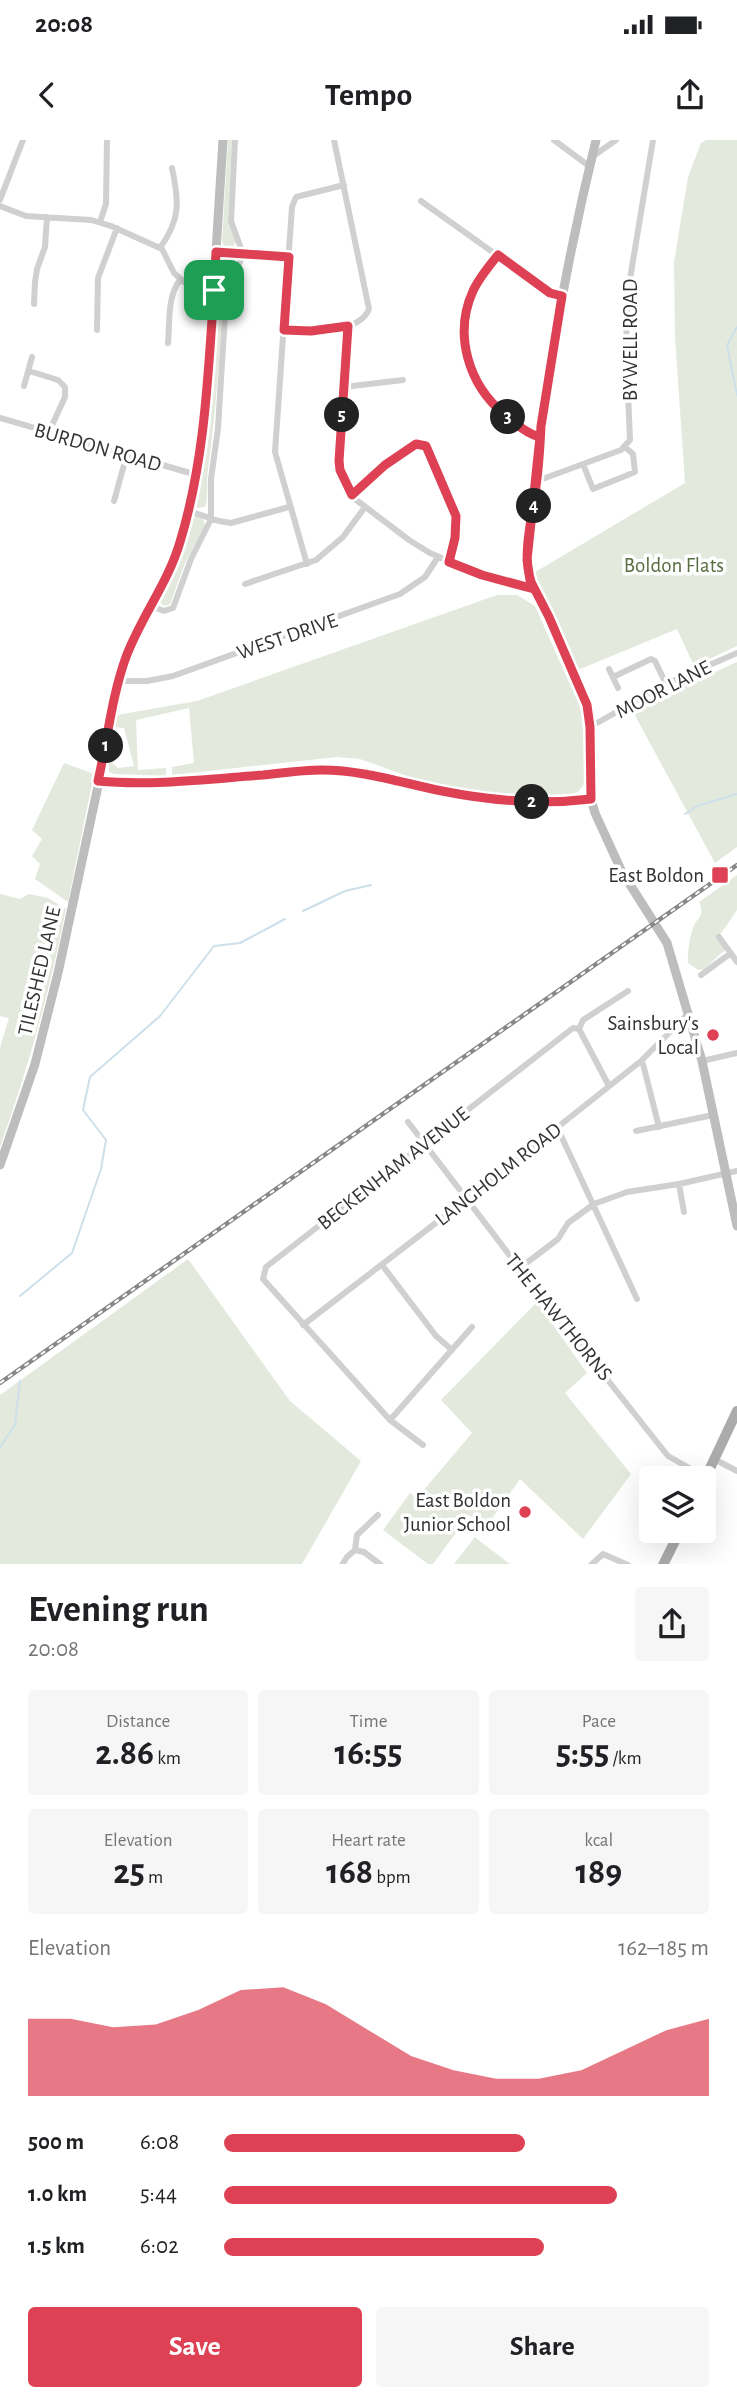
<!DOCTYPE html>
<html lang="en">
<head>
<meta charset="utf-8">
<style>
  body { margin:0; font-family:"Alegreya Sans",sans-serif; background:#f6f6f6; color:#202124; height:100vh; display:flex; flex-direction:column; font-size:26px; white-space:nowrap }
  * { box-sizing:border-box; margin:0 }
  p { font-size:23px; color:#757577 }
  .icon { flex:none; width:38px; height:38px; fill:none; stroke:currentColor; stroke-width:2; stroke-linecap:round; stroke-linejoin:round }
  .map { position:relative; height:1424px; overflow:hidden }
  .panel { display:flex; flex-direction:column; background:#fff; flex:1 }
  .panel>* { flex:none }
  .controls { position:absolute; left:639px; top:1326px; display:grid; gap:14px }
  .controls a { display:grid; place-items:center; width:77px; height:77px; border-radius:7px; background:#fff; box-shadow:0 7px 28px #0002; font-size:35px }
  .pin { position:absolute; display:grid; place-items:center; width:60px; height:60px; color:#fff; margin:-30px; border-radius:14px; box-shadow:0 4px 10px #0006 }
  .km { position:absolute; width:35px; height:35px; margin:-18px; border-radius:50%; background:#222; color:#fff; font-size:19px; line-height:35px; text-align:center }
  .round { display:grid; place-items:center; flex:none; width:74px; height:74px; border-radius:7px; background:#f6f6f6 }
  .summary { display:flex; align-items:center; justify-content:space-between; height:119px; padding:0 28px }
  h1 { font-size:38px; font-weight:700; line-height:52px }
  .metrics { display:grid; grid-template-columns:repeat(3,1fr); gap:10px; height:119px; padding:7px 28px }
  .metrics div { display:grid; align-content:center; border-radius:7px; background:#f6f6f6; text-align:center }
  .metrics b { font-size:35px; font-weight:700 }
  .metrics small { font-size:19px; font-weight:400 }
  .metrics p { font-size:19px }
  .chart { height:196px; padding:14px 28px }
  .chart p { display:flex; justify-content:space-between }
  .chart svg { width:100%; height:126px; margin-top:7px; fill:#dd4153; opacity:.7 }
  .primary-button { display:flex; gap:14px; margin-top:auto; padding:14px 28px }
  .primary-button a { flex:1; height:80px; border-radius:7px; background:#dd4153; color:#fff; font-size:28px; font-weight:700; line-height:80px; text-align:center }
  .primary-button a+a { background:#f6f6f6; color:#202124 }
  ul { padding:0 28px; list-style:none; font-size:23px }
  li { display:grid; grid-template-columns:112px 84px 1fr; align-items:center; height:52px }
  li i { height:18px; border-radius:9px; background:#dd4153 }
  .status { display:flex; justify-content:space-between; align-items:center; height:49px; padding:0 35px; background:#fff; direction:ltr }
  .status svg { height:19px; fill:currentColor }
  header { display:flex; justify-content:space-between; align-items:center; height:91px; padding:0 28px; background:#fff; font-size:32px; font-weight:700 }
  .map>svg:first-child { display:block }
  .green { fill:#e3e9dc }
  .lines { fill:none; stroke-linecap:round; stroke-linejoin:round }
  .stream { stroke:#cde0ea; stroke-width:2 }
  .street { stroke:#d0d0d0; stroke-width:6 }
  .secondary { stroke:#bdbdbd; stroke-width:9 }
  .primary { stroke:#ababab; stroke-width:10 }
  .rail-casing { stroke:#888; stroke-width:4.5 }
  .rail { stroke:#fff; stroke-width:2; stroke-dasharray:5; stroke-linecap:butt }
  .route-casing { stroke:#fff; stroke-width:14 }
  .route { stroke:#dd4153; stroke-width:9 }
  .poi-dot { fill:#dd4153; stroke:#fff; stroke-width:2.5 }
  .labels { text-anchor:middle; stroke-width:7; stroke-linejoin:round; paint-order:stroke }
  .street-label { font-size:21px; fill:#333; stroke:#fff }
  .park-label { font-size:21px; fill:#586d41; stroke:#fff }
  .poi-label { font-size:21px; fill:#333; stroke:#fff; text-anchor:end }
</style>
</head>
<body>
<div class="status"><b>20:08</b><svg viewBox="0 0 49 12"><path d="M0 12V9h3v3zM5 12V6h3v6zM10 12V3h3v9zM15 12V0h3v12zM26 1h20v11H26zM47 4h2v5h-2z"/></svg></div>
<header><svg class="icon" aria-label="back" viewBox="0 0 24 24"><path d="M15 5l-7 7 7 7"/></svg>Tempo<svg class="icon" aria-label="share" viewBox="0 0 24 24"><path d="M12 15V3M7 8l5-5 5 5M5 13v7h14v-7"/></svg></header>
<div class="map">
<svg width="737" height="1425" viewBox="0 0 737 1425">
  <rect width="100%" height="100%" fill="#fff"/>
  <path class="green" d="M 228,0 L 232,0 L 228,78 L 236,102 L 232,108 L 224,106 L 222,101 Z
    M 706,0 L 737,0 L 737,506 L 694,526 L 677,489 L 578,530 L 532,434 L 685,343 L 675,197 L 674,122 L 688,37 L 701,3 Z
    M 226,115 L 234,116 L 236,124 L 226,142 L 223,154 C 220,213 216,271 208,329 C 206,342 209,355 205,367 L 197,368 L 194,362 L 210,278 L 222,117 Z
    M 197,375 L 203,377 L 205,385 L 185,423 L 170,464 L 164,466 L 160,462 L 161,455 L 179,417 L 192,379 Z
    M 497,455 L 517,455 L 535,466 L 581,569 L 584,605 L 584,644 L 578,652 L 557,657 L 483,653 L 410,637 L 360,619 L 337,617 L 172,635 L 172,627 L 194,623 L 189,568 L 136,580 L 138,630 L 166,628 L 166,636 L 114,634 L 109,632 L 108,617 L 113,595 L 117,596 L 111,622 L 118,628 L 134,626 L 124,588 L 114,587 L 117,575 L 197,561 Z
    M 737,522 L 737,707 L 715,723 L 632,570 Z
    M 64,623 L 94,634 L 68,762 L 35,739 L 40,724 L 32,716 L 42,699 L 32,690 Z
    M 737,735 L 737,770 L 722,792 L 717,796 L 725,810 L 704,829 L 698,830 L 688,823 C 687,817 690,794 693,788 C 698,775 705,779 699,762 Z
    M 0,754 L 20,759 L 29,754 L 48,758 L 66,769 C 50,850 28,929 0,1007 L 0,908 L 9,878 L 0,876 Z
    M 188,1119 L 290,1261 L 361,1321 L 302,1424 L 0,1424 L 0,1255 Z
    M 537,1162 L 587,1233 L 565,1253 L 631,1334 L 583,1399 L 520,1339 L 486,1387 L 469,1375 L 433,1424 L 428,1424 L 383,1390 L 410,1353 L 417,1358 L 472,1293 L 441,1260 Z
    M 475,1397 L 477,1399 L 510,1424 L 454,1424 Z"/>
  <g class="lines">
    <path class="stream" d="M 737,187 L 727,205 L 737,255
      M 685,674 L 697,666 L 737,654
      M 303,771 L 345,751 L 371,745
      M 20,1156 L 72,1113 L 101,1029 L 106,1000 L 83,970 L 90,937 L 160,876 L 214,806 L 240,803 L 285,779
      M 0,1307 L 15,1285 L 20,1241"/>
    <path class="street" d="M 554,0 L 589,26
      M 592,17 L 616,0
      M 0,60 L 23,0
      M 421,61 L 550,153 L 562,157
      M 0,66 L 26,76 L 91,80 L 111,86 L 162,109 L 174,133 L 184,142 L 197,148 L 214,150
      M 100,82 L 106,64 L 107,0
      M 160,108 C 181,79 179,61 172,28
      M 216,112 L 289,117
      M 498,115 C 489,127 479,138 473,151 C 453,195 469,244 504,274 C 515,283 527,294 540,297
      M 34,164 L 35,142 L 37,129 L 45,107 L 47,77
      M 348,186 L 339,321 L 345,343 L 355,359 L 409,400 L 430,413 L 482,435 L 535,449
      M 97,190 L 98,138 L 117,88
      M 284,190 C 306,192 360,194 369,169 L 334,0
      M 168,203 C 170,183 167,156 180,140
      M 29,231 L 58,240 L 65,247 L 65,257 L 49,292
      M 24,246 L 32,217
      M 344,247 L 403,240
      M 0,278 L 197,335
      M 583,324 L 593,349 L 635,332 L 633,314 L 625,307
      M 537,341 L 621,310 L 630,300 L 626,207 L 628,151 L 653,0
      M 352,355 L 385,325 L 416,304 L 426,306 L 456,376 L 455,398 L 449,422
      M 114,361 L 127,314
      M 189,371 L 219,381 L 231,383 L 289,367
      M 307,424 L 275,312 L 292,67 L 296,57 L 344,45
      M 245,444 L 316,420 L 343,397 L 365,367
      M 151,466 L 164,471 L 173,468 L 191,419 L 211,379 L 211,339 L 218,288 L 226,159 L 243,114 L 231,81 L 235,0
      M 609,529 L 618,548
      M 613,537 L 651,519 L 655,521 L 666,544
      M 120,541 L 147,541 L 173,536 L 400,454 L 425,437 L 438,417
      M 590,587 L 666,544 L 737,513
      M 719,797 L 737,822
      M 701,835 L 731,813
      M 579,889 L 609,946
      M 579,889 L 583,880 L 628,851
      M 641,921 L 643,924 L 659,987
      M 702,921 L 737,913
      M 408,982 L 530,1142 L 668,1316 L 705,1337
      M 557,987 L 637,1159
      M 636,991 L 713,975
      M 679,1044 L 684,1072
      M 382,1125 L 436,1196 L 452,1210
      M 520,1128 L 558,1099 L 568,1083 L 594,1064 L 627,1052 L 679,1044 L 737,1031
      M 303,1185 L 467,1059 L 641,921 L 687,875
      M 390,1280 L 472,1187
      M 423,1305 L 390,1280 L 263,1139 L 266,1127 L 573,888 L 579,889
      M 714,1319 L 737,1331
      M 355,1410 L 357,1395 L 378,1375
      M 342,1425 L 347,1417 L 355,1410 L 364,1412 L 381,1425
      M 591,1425 L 603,1414 L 628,1425"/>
    <path class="secondary" d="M 596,0 C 573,94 555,187 542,282 C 536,328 533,375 527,420 L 530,441 L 549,477 L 587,565 L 590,587 L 591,659 L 595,673 L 622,732 L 667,803 L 702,921 L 737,1086
      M 98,641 C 152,646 209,639 263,635 C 282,633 302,630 322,630 C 363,630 402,643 442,651 C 492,661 541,665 591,659
      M 0,1025 L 35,924 L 58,833 L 125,520 L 175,417 L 197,335 L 206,269 L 223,0"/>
    <path class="primary" d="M 704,1341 L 737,1271
      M 663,1425 L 680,1391"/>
    <g class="rail-casing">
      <path id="rail" d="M 0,1243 L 737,725"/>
    </g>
    <use href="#rail" class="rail"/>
  </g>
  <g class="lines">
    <g class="route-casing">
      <path id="route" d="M 214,150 C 208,235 205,320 180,402 C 168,443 141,477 126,517 C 112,555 107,602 98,641 C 152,646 209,639 263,635 C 282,633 302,630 322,630 C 363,630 402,643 442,651 C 492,661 541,665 591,659 L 590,587 L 587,565 L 549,477 L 530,440 L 527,420 L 540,297 C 527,294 514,283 504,274 C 469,245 453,195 473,151 C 479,138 489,126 498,115 L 550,153 L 562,156 L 541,286 C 540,306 539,326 536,346 C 533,378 519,419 534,449 L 482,435 L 449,422 L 455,398 L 456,376 L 426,306 L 416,304 L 385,325 L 352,355 L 340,330 L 339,321 L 348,186 L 311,191 L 284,190 L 289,117 L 216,112 L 214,150"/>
    </g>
    <use href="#route" class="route"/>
  </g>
  <g class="poi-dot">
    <rect x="711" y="726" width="18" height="18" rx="3.5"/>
    <circle cx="713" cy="895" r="7"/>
    <circle cx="525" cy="1372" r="7"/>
  </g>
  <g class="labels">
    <g class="street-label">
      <text transform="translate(630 200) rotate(-90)" y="7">BYWELL ROAD</text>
      <text transform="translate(98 307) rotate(16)" y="7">BURDON ROAD</text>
      <text transform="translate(287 496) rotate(-19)" y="7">WEST DRIVE</text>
      <text transform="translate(663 549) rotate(-27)" y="7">MOOR LANE</text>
      <text transform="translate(39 831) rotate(-77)" y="7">TILESHED LANE</text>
      <text transform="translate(393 1028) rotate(-38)" y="7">BECKENHAM AVENUE</text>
      <text transform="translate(498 1034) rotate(-38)" y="7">LANGHOLM ROAD</text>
      <text transform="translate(559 1177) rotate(51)" y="7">THE HAWTHORNS</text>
    </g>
    <g class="park-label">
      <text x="674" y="432">Boldon Flats</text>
    </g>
    <g class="poi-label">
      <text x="704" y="742">East Boldon</text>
      <text x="699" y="890">Sainsbury's<tspan x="699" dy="24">Local</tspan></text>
      <text x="511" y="1367">East Boldon<tspan x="511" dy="24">Junior School</tspan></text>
    </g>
  </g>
</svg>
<div class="controls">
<a><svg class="icon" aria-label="layers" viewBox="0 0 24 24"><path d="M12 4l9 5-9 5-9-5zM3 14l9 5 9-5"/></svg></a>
</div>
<div class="pin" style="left:214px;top:150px;background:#1e9e55"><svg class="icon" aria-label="arrive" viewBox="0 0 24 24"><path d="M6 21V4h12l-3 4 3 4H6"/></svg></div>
<b class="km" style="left:106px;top:606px">1</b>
<b class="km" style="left:532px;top:662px">2</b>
<b class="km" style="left:508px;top:277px">3</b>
<b class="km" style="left:534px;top:366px">4</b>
<b class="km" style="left:342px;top:275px">5</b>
</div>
<section class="panel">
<div class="summary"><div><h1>Evening run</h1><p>20:08</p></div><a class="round"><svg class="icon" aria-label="share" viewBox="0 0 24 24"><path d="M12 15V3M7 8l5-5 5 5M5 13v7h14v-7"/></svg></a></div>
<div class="metrics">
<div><p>Distance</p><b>2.86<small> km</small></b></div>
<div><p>Time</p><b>16:55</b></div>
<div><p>Pace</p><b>5:55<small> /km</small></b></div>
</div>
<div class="metrics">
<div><p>Elevation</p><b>25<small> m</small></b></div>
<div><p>Heart rate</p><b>168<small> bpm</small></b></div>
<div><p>kcal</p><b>189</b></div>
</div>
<div class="chart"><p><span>Elevation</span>162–185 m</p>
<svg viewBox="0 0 160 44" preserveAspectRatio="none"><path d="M0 44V17L10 17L20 20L30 19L40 14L50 7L60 6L70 12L80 21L90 30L100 35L110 38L120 38L130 35L140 28L150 21L160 17V44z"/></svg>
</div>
<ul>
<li><b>500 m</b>6:08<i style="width:62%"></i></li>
<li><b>1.0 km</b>5:44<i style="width:81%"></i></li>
<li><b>1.5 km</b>6:02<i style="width:66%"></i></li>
</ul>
<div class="primary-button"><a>Save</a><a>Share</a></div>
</section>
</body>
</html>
